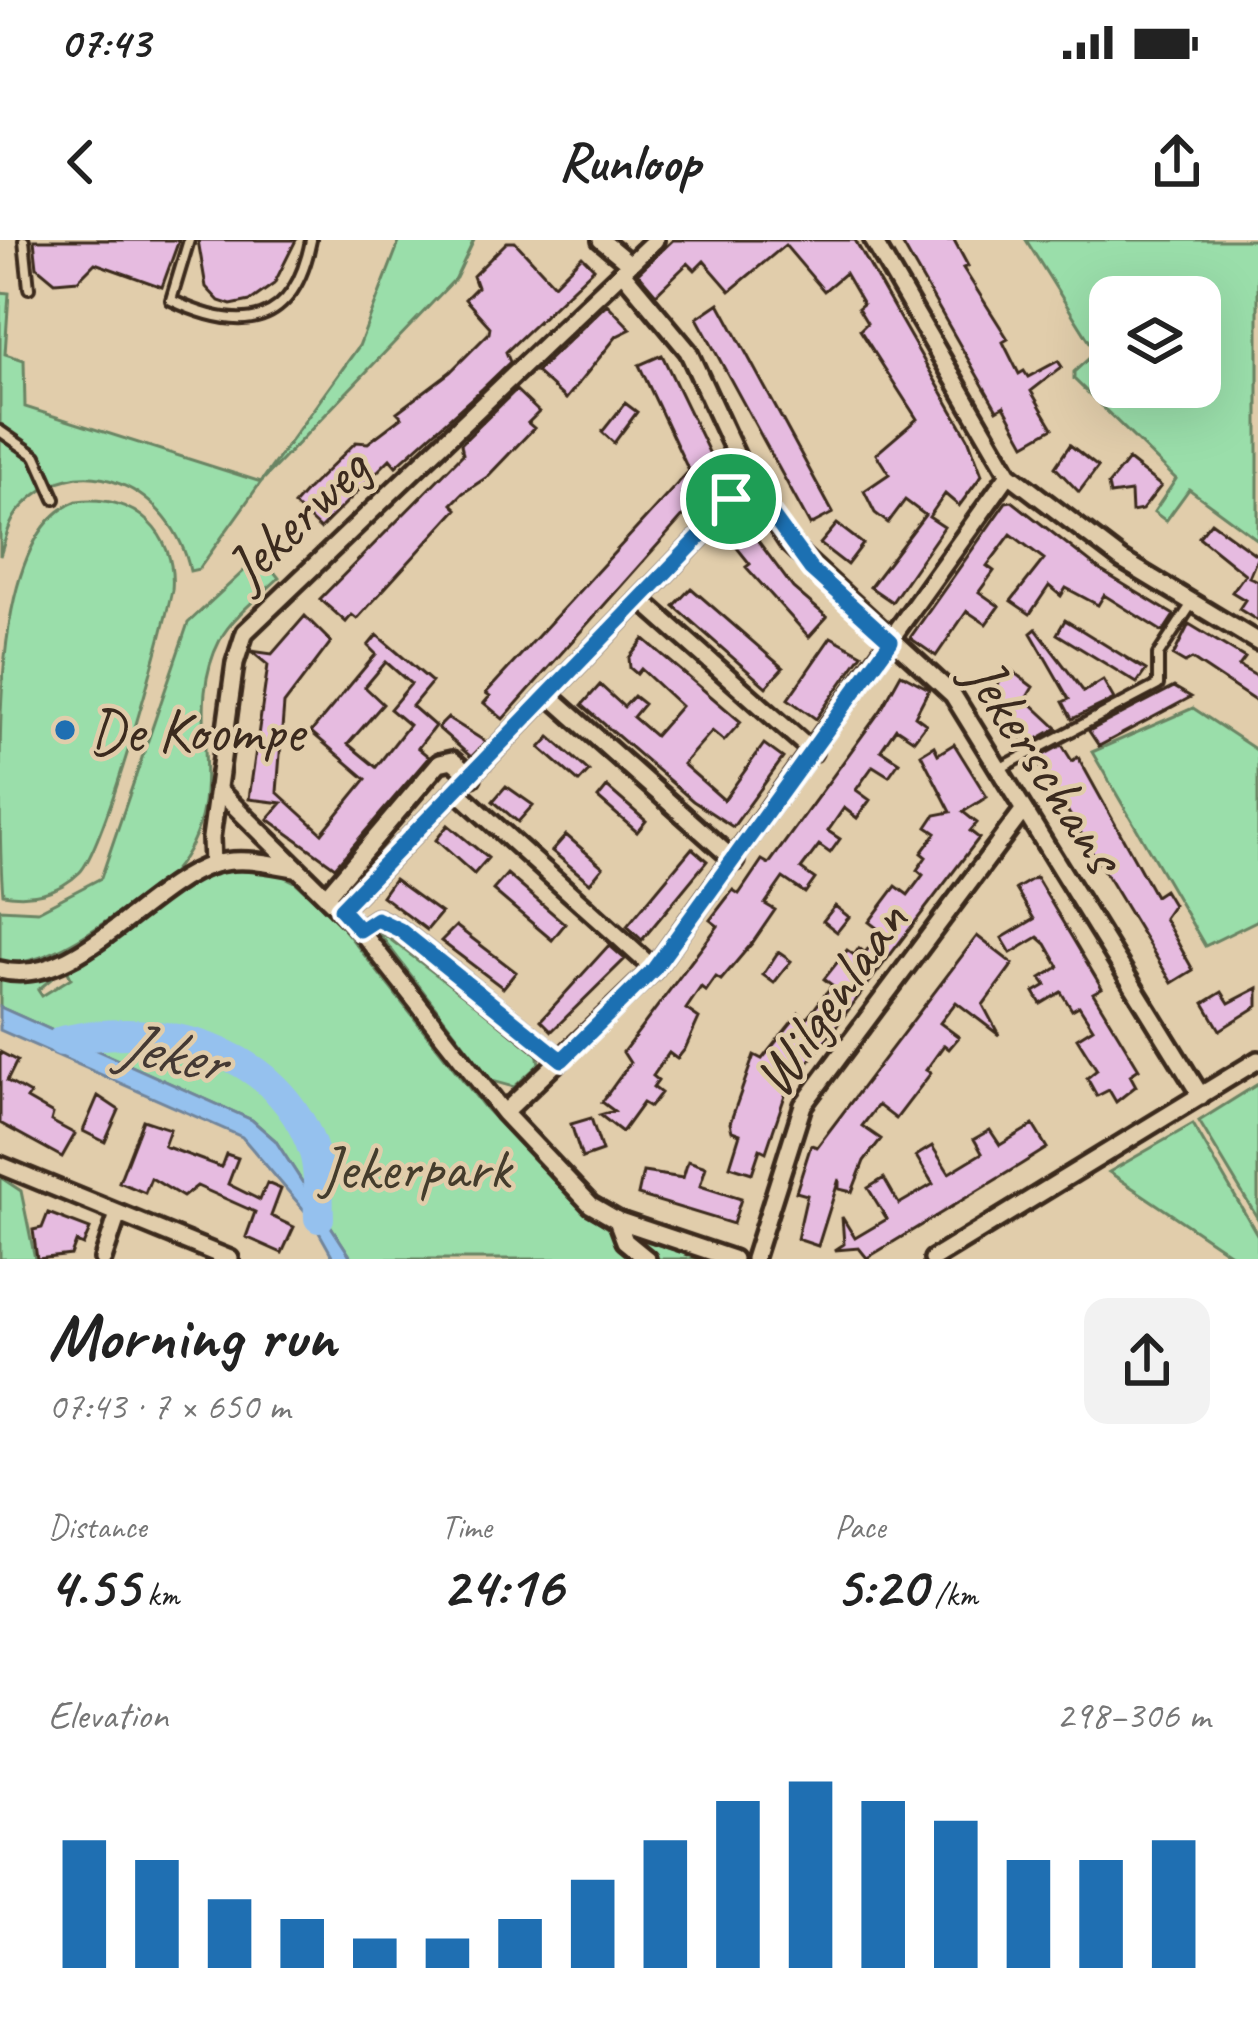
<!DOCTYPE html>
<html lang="en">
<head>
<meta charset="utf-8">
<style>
  body { margin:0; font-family:Caveat,sans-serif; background:#f2f2f2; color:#222; height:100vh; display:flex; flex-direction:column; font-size:45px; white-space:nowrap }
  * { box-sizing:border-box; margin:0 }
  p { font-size:39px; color:#767676 }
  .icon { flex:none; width:66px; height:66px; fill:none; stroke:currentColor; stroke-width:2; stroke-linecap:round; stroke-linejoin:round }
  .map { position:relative; height:1019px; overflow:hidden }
  .drawer { display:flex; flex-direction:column; background:#fff; flex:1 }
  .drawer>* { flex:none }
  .controls { position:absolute; left:1089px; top:36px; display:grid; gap:24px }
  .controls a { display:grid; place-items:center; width:132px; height:132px; border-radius:24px; background:#fff; box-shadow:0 12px 48px #0002; font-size:60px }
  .pin { position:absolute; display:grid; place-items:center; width:102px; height:102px; color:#fff; margin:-51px; border:6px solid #fff; border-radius:50%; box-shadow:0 3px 12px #0007 }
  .round { display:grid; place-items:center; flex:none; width:126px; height:126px; border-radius:24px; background:#f2f2f2 }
  .head { display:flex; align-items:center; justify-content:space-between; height:204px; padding:0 48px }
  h1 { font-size:66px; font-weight:700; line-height:90px }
  .figures { display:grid; grid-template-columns:repeat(3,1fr); gap:18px; height:204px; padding:12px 48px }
  .figures div { display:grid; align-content:center }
  .figures b { font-size:60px; font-weight:700 }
  .figures small { font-size:33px; font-weight:400 }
  .figures p { font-size:33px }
  .chart { height:336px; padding:24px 48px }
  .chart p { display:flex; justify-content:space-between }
  .chart svg { width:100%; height:216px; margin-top:12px; stroke:#1f6fb2; stroke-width:6 }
  .status { display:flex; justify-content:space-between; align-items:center; height:84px; padding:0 60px; background:#fff; direction:ltr }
  .status svg { height:33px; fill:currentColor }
  header { display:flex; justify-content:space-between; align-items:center; height:156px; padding:0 48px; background:#fff; font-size:54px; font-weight:700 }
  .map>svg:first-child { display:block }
  .green { fill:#9adeaa; stroke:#6a8464; stroke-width:3; fill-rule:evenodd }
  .water { fill:#95c1ee; stroke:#71859b; stroke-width:3 }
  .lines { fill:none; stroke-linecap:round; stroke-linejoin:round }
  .river { stroke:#95c1ee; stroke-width:30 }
  .building { fill:#e6bbe0; stroke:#3b2a1e; stroke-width:3; fill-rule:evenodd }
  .lane-casing { stroke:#3b2a1e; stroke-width:16 }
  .street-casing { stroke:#3b2a1e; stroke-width:24 }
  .lane { stroke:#e1cdab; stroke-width:8 }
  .street { stroke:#e1cdab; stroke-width:15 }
  .route-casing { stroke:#fff; stroke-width:24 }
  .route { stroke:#1f6fb2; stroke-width:15 }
  .poi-dot { fill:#1f6fb2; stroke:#e1cdab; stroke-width:4.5 }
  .labels { text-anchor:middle; stroke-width:9; stroke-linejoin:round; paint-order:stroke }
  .street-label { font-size:60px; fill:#3b2a1e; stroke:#e1cdab }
  .poi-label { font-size:60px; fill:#3b2a1e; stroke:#e1cdab; text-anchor:start }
  .park-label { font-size:60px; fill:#443c2c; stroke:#e1cdab }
  .water-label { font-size:63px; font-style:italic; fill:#443933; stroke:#e1cdab }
</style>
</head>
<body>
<div class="status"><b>07:43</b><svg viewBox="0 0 49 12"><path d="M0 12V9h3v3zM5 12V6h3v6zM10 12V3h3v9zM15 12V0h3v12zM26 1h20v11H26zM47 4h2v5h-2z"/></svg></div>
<header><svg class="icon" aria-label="back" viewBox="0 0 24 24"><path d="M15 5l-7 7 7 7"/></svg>Runloop<svg class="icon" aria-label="share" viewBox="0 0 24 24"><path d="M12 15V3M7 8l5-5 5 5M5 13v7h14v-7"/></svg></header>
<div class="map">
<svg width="1258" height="1019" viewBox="0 0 1258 1019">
  <rect width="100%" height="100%" fill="#e1cdab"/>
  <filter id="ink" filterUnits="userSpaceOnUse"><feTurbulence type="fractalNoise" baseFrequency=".00833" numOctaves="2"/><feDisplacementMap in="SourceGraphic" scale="24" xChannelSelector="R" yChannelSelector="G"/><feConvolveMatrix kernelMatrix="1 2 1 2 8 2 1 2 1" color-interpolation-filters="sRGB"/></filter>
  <g filter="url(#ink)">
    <path class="green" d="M 400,0 L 474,0 L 456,38 L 261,242 L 199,329 L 190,331 C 174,251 77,198 17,273 C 8,284 5,302 0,316 L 0,52 L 9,53 L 5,114 L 24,120 L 25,167 L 261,242 L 359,106 Z
      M 1026,0 L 1258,0 L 1258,300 L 1189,249 L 1166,281 L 1154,272 L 1176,239 L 1074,139 L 1074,132 L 1096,112 ZM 1110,57 L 1200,57 L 1200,147 L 1110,147 Z
      M 77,261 C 134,253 177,294 172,350 C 162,397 105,606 80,632 C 59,653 31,659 3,654 C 0,626 0,577 0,544 C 0,462 0,290 77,261 Z
      M 261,315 L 279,338 C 260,356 232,377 220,400 C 179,478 238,557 172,633 C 132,661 47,736 0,720 L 0,669 L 38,671 L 101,638 L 188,383 Z
      M 1193,468 L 1258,511 L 1258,680 L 1205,706 L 1092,512 Z
      M 237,627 L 277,633 L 295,642 L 336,679 L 485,868 L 582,970 L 611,990 L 703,1019 L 352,1019 L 275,900 L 252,880 L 0,767 L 0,740 L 51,739 L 38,750 L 42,756 L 71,738 L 65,726 L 187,644 Z
      M 374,687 L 537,811 L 539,824 L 514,847 L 492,841 Z
      M 1258,844 L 1258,979 L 1199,881 Z
      M 1193,884 L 1258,996 L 1258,1019 L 1238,1019 L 1109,932 Z
      M 0,937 L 21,951 L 35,1019 L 0,1019 Z"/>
    <path class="water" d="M 0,767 L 252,880 L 275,900 L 352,1019 L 334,1019 L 311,978 L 242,897 L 0,790 Z"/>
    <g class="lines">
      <path class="river" d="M 62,801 C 161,779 279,807 314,913 C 320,933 318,957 319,978"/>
    </g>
    <path class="building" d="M 34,0 L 179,0 L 162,47 L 95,23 L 78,40 L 55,42 L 37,27 Z
      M 198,0 L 296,0 L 274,44 L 250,61 L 231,65 L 219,61 L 206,47 Z
      M 673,0 L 855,0 L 968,198 L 982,235 L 959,266 L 945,254 L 929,277 L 944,287 L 892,362 L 870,347 L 925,275 L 905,260 L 888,283 L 875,273 L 864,251 L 889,234 L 876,214 L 917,179 L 860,90 L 867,83 L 858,68 L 863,64 L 845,33 L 824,51 L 785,5 L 730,51 L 704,21 L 695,30 L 688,23 L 656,54 L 638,33 Z
      M 900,0 L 954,0 L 968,26 L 963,28 L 1008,99 L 1003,102 L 1019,134 L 1024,131 L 1028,137 L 1058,121 L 1062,127 L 1031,151 L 1053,188 L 1025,204 L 1004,166 L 997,170 Z
      M 507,2 L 515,2 L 554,44 L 582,16 L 594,28 L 506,112 L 510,122 L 483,148 L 396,226 L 390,219 L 320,289 L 294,265 L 307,250 L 356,202 L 368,203 L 402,177 L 397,172 L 450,132 L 489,93 L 490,87 L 465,59 L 477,47 L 473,36 Z
      M 719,63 L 833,273 L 810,285 L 697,78 Z
      M 607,64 L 631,89 L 617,96 L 566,159 L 536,132 Z
      M 662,115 L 720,235 L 682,254 L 694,264 L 503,479 L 484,463 L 490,456 L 486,453 L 689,231 L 639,125 Z
      M 516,150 L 539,172 L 528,183 L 534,188 L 487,237 L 463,253 L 452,264 L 457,269 L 357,379 L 352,375 L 346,382 L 320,359 L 463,214 L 461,204 Z
      M 625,163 L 637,172 L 614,203 L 602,192 Z
      M 1070,205 L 1098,227 L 1079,252 L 1055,227 Z
      M 1128,220 L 1161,246 L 1142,270 L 1132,272 L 1131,252 L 1110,255 L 1108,245 Z
      M 1012,261 L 1100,330 L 1174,375 L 1163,392 L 1104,355 L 1098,365 L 1066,348 L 1061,356 L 1049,346 L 1030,374 L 1011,361 L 1044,319 L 1011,294 L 987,326 L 994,331 L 979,352 L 999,366 L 986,384 L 967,371 L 936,416 L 910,398 L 1006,262 Z
      M 1211,282 L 1258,316 L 1249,337 L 1258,341 L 1258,381 L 1239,369 L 1245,360 L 1232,352 L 1245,334 L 1199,297 Z
      M 837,284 L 863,304 L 847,325 L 820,304 Z
      M 747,286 L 793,348 L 827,377 L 809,397 L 746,327 L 750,324 L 730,299 Z
      M 691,348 L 783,428 L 766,447 L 674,366 Z
      M 305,376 L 331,402 L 284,464 L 277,552 L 322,593 L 366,539 L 311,492 L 376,414 L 368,406 L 377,395 L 432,442 L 412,466 L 435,486 L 418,508 L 429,517 L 335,627 L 268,579 L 282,563 L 249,559 L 268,425 L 251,411 L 272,414 ZM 386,422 L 411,444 L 390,469 L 409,485 L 376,527 L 348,504 L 383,464 L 365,447 Z
      M 1065,380 L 1146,430 L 1137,443 L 1057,394 Z
      M 1189,384 L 1245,418 L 1239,426 L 1258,437 L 1258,463 L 1192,419 L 1185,423 L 1173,416 Z
      M 1036,389 L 1084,452 L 1103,440 L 1114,459 L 1072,479 L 1063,462 L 1069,459 L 1031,393 Z
      M 831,397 L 862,414 L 816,479 L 788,459 Z
      M 644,399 L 741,482 L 724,501 L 712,491 L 683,524 L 724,560 L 764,504 L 783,518 L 733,587 L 693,561 L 582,465 L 600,445 L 624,467 L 634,456 L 644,464 L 633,477 L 655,496 L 681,466 L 641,429 L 637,434 L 630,428 L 629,418 Z
      M 1008,428 L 1033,447 L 1026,459 L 1057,488 L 1027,505 L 1009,476 L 1017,472 L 991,455 Z
      M 901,434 L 929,449 L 915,476 L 926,484 L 914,500 L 896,488 L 881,510 L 899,522 L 889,536 L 873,526 L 856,550 L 870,560 L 857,578 L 844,568 L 828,591 L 840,599 L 830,613 L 819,605 L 801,629 L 815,639 L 805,653 L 783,638 L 765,664 L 775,670 L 753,702 L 721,740 L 716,737 L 706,751 L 701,747 L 686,769 L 699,778 L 685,809 L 677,819 L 669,813 L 653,836 L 658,840 L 653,847 L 661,853 L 650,867 L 643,863 L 622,892 L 600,875 L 614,871 L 602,862 L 630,823 L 623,812 L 718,686 L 710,680 L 733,650 L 739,654 L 762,620 L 769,624 L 881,470 Z
      M 1174,447 L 1191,457 L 1099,506 L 1089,491 Z
      M 448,478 L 486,502 L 471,517 L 438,488 Z
      M 550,497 L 589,531 L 579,542 L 540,508 Z
      M 954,504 L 987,557 L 963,572 L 977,583 L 970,591 L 979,598 L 796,839 L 792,835 L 766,912 L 760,909 L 752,933 L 730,926 L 740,894 L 732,891 L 730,883 L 754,815 L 762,819 L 799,773 L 806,779 L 812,772 L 832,745 L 824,739 L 847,710 L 854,715 L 859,708 L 865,713 L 881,691 L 869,682 L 896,646 L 908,655 L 923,635 L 917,630 L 926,617 L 921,613 L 936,593 L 927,587 L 935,575 L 951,572 L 921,514 L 934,506 L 938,514 Z
      M 1062,505 L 1072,521 L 1078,517 L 1155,656 L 1164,650 L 1173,665 L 1164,678 L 1193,730 L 1172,743 L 1036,519 Z
      M 506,546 L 533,565 L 518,582 L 493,561 Z
      M 607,547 L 646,581 L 637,592 L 598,558 Z
      M 448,585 L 488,618 L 474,634 L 436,600 Z
      M 566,595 L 603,627 L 590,643 L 552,611 Z
      M 692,608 L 707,621 L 642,700 L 627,686 Z
      M 507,634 L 565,684 L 552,700 L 493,650 Z
      M 1036,637 L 1102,748 L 1093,753 L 1139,829 L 1130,835 L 1136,846 L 1116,862 L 1109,850 L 1097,856 L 1087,838 L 1097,830 L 1077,798 L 1093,788 L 1079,766 L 1072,770 L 1061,752 L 1041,764 L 1034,752 L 1046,745 L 1041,738 L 1059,727 L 1046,704 L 1038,697 L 1011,713 L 1002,698 L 1034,679 L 1016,649 Z
      M 394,639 L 441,673 L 427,690 L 382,656 Z
      M 835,666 L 849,677 L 837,692 L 823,681 Z
      M 456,686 L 516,732 L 503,748 L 441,701 Z
      M 977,696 L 1013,724 L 983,765 L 999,795 L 956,762 L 940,783 L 959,797 L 949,809 L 944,805 L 926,830 L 931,833 L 896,879 L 878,865 L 862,886 L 881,899 L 864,921 L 852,952 L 839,949 L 839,939 L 818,1006 L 797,999 L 807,955 L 796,952 L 811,905 L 817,907 Z
      M 609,705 L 625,719 L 552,791 L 541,780 Z
      M 778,712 L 791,721 L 774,743 L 763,735 Z
      M 1258,748 L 1258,766 L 1220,790 L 1204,763 L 1222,752 L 1229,763 Z
      M 0,812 L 17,821 L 7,841 L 30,854 L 27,859 L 53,874 L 51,881 L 75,894 L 62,917 L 0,883 Z
      M 98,856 L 119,870 L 105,902 L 83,891 Z
      M 591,878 L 602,911 L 582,918 L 571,884 Z
      M 143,880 L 170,889 L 164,906 L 221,927 L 226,914 L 238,918 L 228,944 L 260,960 L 267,943 L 281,949 L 271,976 L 294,987 L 282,1013 L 246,997 L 255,972 L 197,946 L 183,957 L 151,938 L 145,953 L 119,942 Z
      M 1033,885 L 1047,908 L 1020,925 L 867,1018 L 859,1008 L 835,1010 L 844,1004 L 842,977 L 855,998 L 887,979 L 868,948 L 884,938 L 899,964 L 933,944 L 916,916 L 932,906 L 949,933 L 982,913 L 974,899 L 990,890 L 1000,905 Z
      M 688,921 L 706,927 L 700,946 L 741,959 L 733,984 L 638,955 L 643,932 L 683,938 Z
      M 48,973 L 90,989 L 83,1005 L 76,1002 L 71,1015 L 37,1019 L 33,990 L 42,988 Z"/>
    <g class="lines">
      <g class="lane-casing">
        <path id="lane" d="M 24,0 L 29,48
          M 189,0 L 171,60 C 242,94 294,88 311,0
          M 0,191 L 36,216 L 55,259
          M 999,529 L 1158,445 L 1158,415 L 1191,365"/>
      </g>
      <g class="street-casing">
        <path id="street" d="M 601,0 L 630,24
          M 873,0 L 1009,234 L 1122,320 L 1258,402
          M 623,33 L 688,111 L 750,245 L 789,304 L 953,455 L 1201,856
          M 640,359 L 813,512
          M 550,456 L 735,621
          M 217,549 L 360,690 L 504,873 L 591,965 L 617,980 L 733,1019
          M 458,552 L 654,729
          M 212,625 L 211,598 L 235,423 L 245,392 L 655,0
          M 327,655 L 439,523 L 452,520 L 472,537
          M 341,669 L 750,245
          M 360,690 L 377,679 L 400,690 L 561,820
          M 0,730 C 74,750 146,647 211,625 C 238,616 267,623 294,628
          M 504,873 L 654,729 L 1009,234
          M 0,925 L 230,1019
          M 617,980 L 625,1001 L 647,1019
          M 103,1019 L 118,974
          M 754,1019 L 803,865 L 1022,572
          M 933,1019 L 1258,820"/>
      </g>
      <use href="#lane" class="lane"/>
      <use href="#street" class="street"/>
    </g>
  </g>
  <g class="lines" filter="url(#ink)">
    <g class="route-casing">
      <path id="route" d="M 750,245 L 811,329 L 891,401 L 654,729 L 562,820 L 400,690 L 377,679 L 360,690 L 341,669 Z"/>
    </g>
    <use href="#route" class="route"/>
  </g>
  <circle class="poi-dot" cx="65" cy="490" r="12"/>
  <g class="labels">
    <g class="street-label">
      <text transform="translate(296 277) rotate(-44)" y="21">Jekerweg</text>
      <text transform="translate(1045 524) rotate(57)" y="21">Jekerschans</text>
      <text transform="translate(829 758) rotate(-55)" y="21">Wilgenlaan</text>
    </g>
    <g class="poi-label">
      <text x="89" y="511">De Koompe</text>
    </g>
    <g class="park-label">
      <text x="415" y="948">Jekerpark</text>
    </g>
    <g class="water-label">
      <text transform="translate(171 811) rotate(11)" y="22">Jeker</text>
    </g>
  </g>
</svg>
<div class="controls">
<a><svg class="icon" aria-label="layers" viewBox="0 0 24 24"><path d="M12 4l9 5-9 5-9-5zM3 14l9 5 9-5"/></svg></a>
</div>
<div class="pin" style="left:731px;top:259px;background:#1e9e55"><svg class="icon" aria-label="arrive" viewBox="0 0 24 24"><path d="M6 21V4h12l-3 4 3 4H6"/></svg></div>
</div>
<section class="drawer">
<div class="head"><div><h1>Morning run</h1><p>07:43 · 7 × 650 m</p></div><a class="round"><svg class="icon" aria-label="share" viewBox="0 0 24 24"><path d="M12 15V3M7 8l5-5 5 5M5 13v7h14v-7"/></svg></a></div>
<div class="figures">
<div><p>Distance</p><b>4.55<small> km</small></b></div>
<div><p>Time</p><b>24:16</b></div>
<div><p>Pace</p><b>5:20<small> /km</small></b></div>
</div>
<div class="chart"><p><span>Elevation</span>298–306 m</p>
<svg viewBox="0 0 160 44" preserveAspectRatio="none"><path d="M5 44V18M15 44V22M25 44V30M35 44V34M45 44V38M55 44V38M65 44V34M75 44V26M85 44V18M95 44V10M105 44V6M115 44V10M125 44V14M135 44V22M145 44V22M155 44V18"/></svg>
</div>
</section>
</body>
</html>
